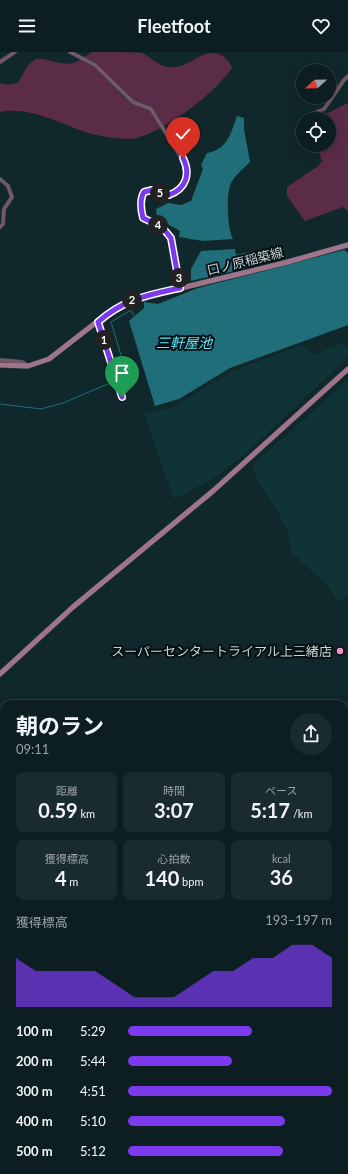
<!DOCTYPE html>
<html lang="ja">
<head>
<meta charset="utf-8">
<style>
  body { margin:0; font-family:Lato,"Noto Sans JP",sans-serif; background:#1a2b2e; color:#f1f3f6; height:100vh; display:flex; flex-direction:column; font-size:15px; white-space:nowrap }
  * { box-sizing:border-box; margin:0 }
  p { font-size:13px; color:#9aa2a5 }
  .icon { flex:none; width:22px; height:22px; fill:none; stroke:currentColor; stroke-width:2; stroke-linecap:round; stroke-linejoin:round }
  .map { position:relative; flex:1; overflow:hidden }
  .side { position:absolute; left:0px; top:648px; width:348px; height:474px; display:flex; flex-direction:column; background:#0c1e21; border-radius:12px 12px 0 0; box-shadow:0 4px 16px #0002,0 0 0 1px #2c3c3f }
  .side>* { flex:none }
  .needle { width:26px; rotate:248deg }
  .controls { position:absolute; left:296px; top:12px; display:grid; gap:8px }
  .controls a { display:grid; place-items:center; width:40px; height:40px; border-radius:50%; background:#0c1e21; box-shadow:0 4px 16px #0002,0 0 0 1px #2c3c3f; font-size:20px }
  .pin { position:absolute; display:grid; place-items:center; width:34px; height:34px; color:#fff; margin:-41px -17px; border-radius:50% 50% 50% 0; rotate:-45deg; box-shadow:0 0 4px #0007 }
  .pin .icon { rotate:45deg }
  .km { position:absolute; width:20px; height:20px; margin:-10px; border-radius:50%; background:#222; color:#fff; font-size:11px; line-height:20px; text-align:center }
  .round { display:grid; place-items:center; flex:none; width:42px; height:42px; border-radius:21px; background:#1a2b2e }
  .headline { display:flex; align-items:center; justify-content:space-between; height:68px; padding:0 16px }
  h1 { font-size:22px; font-weight:700; line-height:30px }
  .metrics { display:grid; grid-template-columns:repeat(3,1fr); gap:6px; height:68px; padding:4px 16px }
  .metrics div { display:grid; align-content:center; border-radius:8px; background:#1a2b2e; text-align:center }
  .metrics b { font-size:20px; font-weight:700 }
  .metrics small { font-size:11px; font-weight:400 }
  .metrics p { font-size:11px }
  .chart { height:112px; padding:8px 16px }
  .chart p { display:flex; justify-content:space-between }
  .chart svg { width:100%; height:72px; margin-top:4px; fill:#7c3aed; opacity:.7 }
  ul { padding:0 16px; list-style:none; font-size:13px }
  li { display:grid; grid-template-columns:64px 48px 1fr; align-items:center; height:30px }
  li i { height:10px; border-radius:5px; background:#7c3aed }
  header { display:flex; justify-content:space-between; align-items:center; height:52px; padding:0 16px; background:#0c1e21; font-size:18px; font-weight:700 }
  .map>svg:first-child { display:block }
  .built { fill:#103338 }
  .green { fill:#5b2c47 }
  .water { fill:#206e79 }
  .lines { fill:none; stroke-linecap:round; stroke-linejoin:round }
  .stream { stroke:#206e79; stroke-width:1 }
  .street-casing { stroke:#2d4447; stroke-width:4.5 }
  .secondary-casing { stroke:#2d4447; stroke-width:6 }
  .street { stroke:#745866; stroke-width:3.5 }
  .secondary { stroke:#a1748c; stroke-width:5 }
  .rail-casing { stroke:#abbabc; stroke-width:2.5 }
  .rail { stroke:#060f11; stroke-width:1; stroke-dasharray:3; stroke-linecap:butt }
  .route-casing { stroke:#fff; stroke-width:8 }
  .route { stroke:#7c3aed; stroke-width:5 }
  .poi-dot { fill:#f98fca; stroke:#060f11; stroke-width:1.5 }
  .labels { text-anchor:middle; stroke-width:4; stroke-linejoin:round; paint-order:stroke }
  .street-label { font-size:13px; fill:#c7d5d7; stroke:#060f11 }
  .poi-label { font-size:13px; fill:#c7d5d7; stroke:#060f11; text-anchor:end }
  .water-label { font-size:14px; font-style:italic; fill:#58e7fc; stroke:#060f11 }
</style>
</head>
<body>
<header><svg class="icon" aria-label="menu" viewBox="0 0 24 24"><path d="M4 6h16M4 12h16M4 18h16"/></svg>Fleetfoot<svg class="icon" aria-label="heart" viewBox="0 0 24 24"><path d="M12 20l-8-8c-3-5 5-10 8-4 3-6 11-1 8 4z"/></svg></header>
<div class="map">
<svg width="348" height="1122" viewBox="0 0 348 1122">
  <rect width="100%" height="100%" fill="#10282c"/>
  <path class="built" d="M 343,291 L 348,297 L 348,305 L 243,404 L 211,428 L 174,447 L 144,362 L 173,355 L 233,319 L 303,293 L 314,303 Z
    M 348,328 L 348,543 L 339,550 L 326,532 L 292,501 L 287,478 L 278,460 L 257,429 L 253,416 L 255,411 Z"/>
  <path class="green" d="M 92,0 C 102,0 135,0 142,1 C 153,6 160,17 175,15 C 189,14 200,0 215,1 C 224,3 228,7 232,16 C 214,42 168,77 137,86 C 126,89 97,84 85,80 C 60,71 28,54 0,60 L 0,31 C 27,38 18,19 34,8 C 41,3 62,15 73,11 C 80,9 86,4 92,0 Z
    M 348,51 L 348,159 L 343,155 L 305,169 L 287,144 L 287,135 L 318,114 L 322,109 L 316,93 L 329,93 L 329,67 L 316,67 Z
    M 72,1118 L 109,1118 L 108,1122 L 71,1122 Z"/>
  <path class="water" d="M 237,64 L 244,66 L 244,77 L 250,110 C 244,116 236,122 231,131 C 226,142 227,176 233,187 L 203,189 L 179,185 L 180,179 L 157,166 L 156,157 L 168,151 L 181,153 L 191,149 L 203,117 L 201,113 L 207,101 C 227,98 231,81 237,64 Z
    M 235,197 L 236,203 L 249,200 L 257,210 L 255,214 L 191,229 L 191,217 L 201,199 Z
    M 344,198 L 348,201 L 348,273 L 230,316 L 179,347 L 155,354 L 129,269 L 144,256 L 144,250 L 158,252 L 198,236 Z"/>
  <g class="lines">
    <path class="stream" d="M 118,328 L 128,326 L 111,270 L 131,258 L 134,264
      M 0,352 L 41,357 L 63,351 L 115,329
      M 324,1118 L 328,1122"/>
    <g class="street-casing">
      <path id="street" d="M 70,0 L 95,13 L 133,50 L 151,57 L 187,115 C 188,126 182,143 168,143 C 159,143 153,137 144,140 C 139,148 141,158 143,166 L 162,175 L 171,186 L 180,236
        M 0,10 L 15,0
        M 312,62 L 324,57 L 344,28 L 348,24
        M 0,127 L 8,134 L 12,145 L 4,157 L 3,172 L 0,175
        M 0,308 L 22,310 L 27,313
        M 344,681 L 348,670
        M 344,729 L 348,724
        M 344,743 L 348,748
        M 344,775 L 348,771
        M 344,810 L 348,806
        M 344,825 L 348,829
        M 344,864 L 348,868
        M 344,881 L 348,876
        M 344,896 L 348,901
        M 344,926 L 348,921
        M 0,952 L 4,953
        M 344,954 L 348,957
        M 0,1005 L 4,1006
        M 344,1021 L 348,1018
        M 0,1040 L 4,1037
        M 344,1068 L 348,1065
        M 0,1073 L 4,1070
        M 0,1082 L 4,1086
        M 0,1102 L 4,1098
        M 0,1116 L 7,1122
        M 344,1116 L 348,1113
        M 186,1118 L 189,1121 L 206,1120 L 210,1122
        M 328,1118 L 332,1122
        M 37,1122 L 41,1118
        M 134,1122 L 134,1118
        M 212,1122 L 213,1118
        M 242,1122 L 247,1118
        M 338,1122 L 342,1118"/>
    </g>
    <g class="secondary-casing">
      <path id="secondary" d="M 98,270 L 122,345
        M 0,313 L 28,314 L 49,307 L 112,258 L 136,247 L 284,211 L 348,193
        M 0,622 L 73,555 L 213,439 L 348,317
        M 344,753 L 348,749
        M 0,830 L 4,834
        M 0,907 L 4,918
        M 67,1122 L 68,1118"/>
    </g>
    <use href="#street" class="street"/>
    <use href="#secondary" class="secondary"/>
    <g class="rail-casing">
      <path id="rail" d="M 344,981 L 348,975
        M 271,1122 L 272,1118"/>
    </g>
    <use href="#rail" class="rail"/>
  </g>
  <g class="lines">
    <g class="route-casing">
      <path id="route" d="M 122,345 L 98,270 C 124,247 148,243 180,236 L 171,186 L 162,175 L 143,166 C 141,158 139,148 144,140 L 152,138 L 169,143 C 186,137 191,122 183,106"/>
    </g>
    <use href="#route" class="route"/>
  </g>
  <circle class="poi-dot" cx="340" cy="599" r="4"/>
  <g class="labels">
    <g class="street-label">
      <text transform="translate(245 209) rotate(-14)" y="5">口ノ原稲築線</text>
    </g>
    <g class="poi-label">
      <text x="332" y="604">スーパーセンタートライアル上三緒店</text>
    </g>
    <g class="water-label">
      <text x="184" y="296">三軒屋池</text>
    </g>
  </g>
</svg>
<div class="controls">
<a><svg class="needle" viewBox="-14 -14 28 28"><path d="M0-13l5 13h-10z" fill="#e53935"/><path d="M0 13l5-13h-10z" fill="#9aa2a5"/></svg></a>
<a><svg class="icon" aria-label="locate" viewBox="0 0 24 24"><circle cx="12" cy="12" r="6"/><path d="M12 2v4M12 18v4M2 12h4M18 12h4"/></svg></a>
</div>
<div class="pin" style="left:122px;top:345px;background:#1e9e55"><svg class="icon" aria-label="arrive" viewBox="0 0 24 24"><path d="M6 21V4h12l-3 4 3 4H6"/></svg></div>
<div class="pin" style="left:183px;top:106px;background:#d93025"><svg class="icon" aria-label="check" viewBox="0 0 24 24"><path d="M5 12l5 5 9-10"/></svg></div>
<b class="km" style="left:104px;top:288px">1</b>
<b class="km" style="left:132px;top:248px">2</b>
<b class="km" style="left:179px;top:226px">3</b>
<b class="km" style="left:158px;top:173px">4</b>
<b class="km" style="left:160px;top:141px">5</b>
<section class="side">
<div class="headline"><div><h1>朝のラン</h1><p>09:11</p></div><a class="round"><svg class="icon" aria-label="share" viewBox="0 0 24 24"><path d="M12 15V3M7 8l5-5 5 5M5 13v7h14v-7"/></svg></a></div>
<div class="metrics">
<div><p>距離</p><b>0.59<small> km</small></b></div>
<div><p>時間</p><b>3:07</b></div>
<div><p>ペース</p><b>5:17<small> /km</small></b></div>
</div>
<div class="metrics">
<div><p>獲得標高</p><b>4<small> m</small></b></div>
<div><p>心拍数</p><b>140<small> bpm</small></b></div>
<div><p>kcal</p><b>36</b></div>
</div>
<div class="chart"><p><span>獲得標高</span>193–197 m</p>
<svg viewBox="0 0 160 44" preserveAspectRatio="none"><path d="M0 44V14L10 22L20 22L30 22L40 22L50 30L60 38L70 38L80 38L90 30L100 22L110 22L120 14L130 14L140 6L150 6L160 14V44z"/></svg>
</div>
<ul>
<li><b>100 m</b>5:29<i style="width:61%"></i></li>
<li><b>200 m</b>5:44<i style="width:51%"></i></li>
<li><b>300 m</b>4:51<i style="width:100%"></i></li>
<li><b>400 m</b>5:10<i style="width:77%"></i></li>
<li><b>500 m</b>5:12<i style="width:76%"></i></li>
</ul>
</section>
</div>
</body>
</html>
